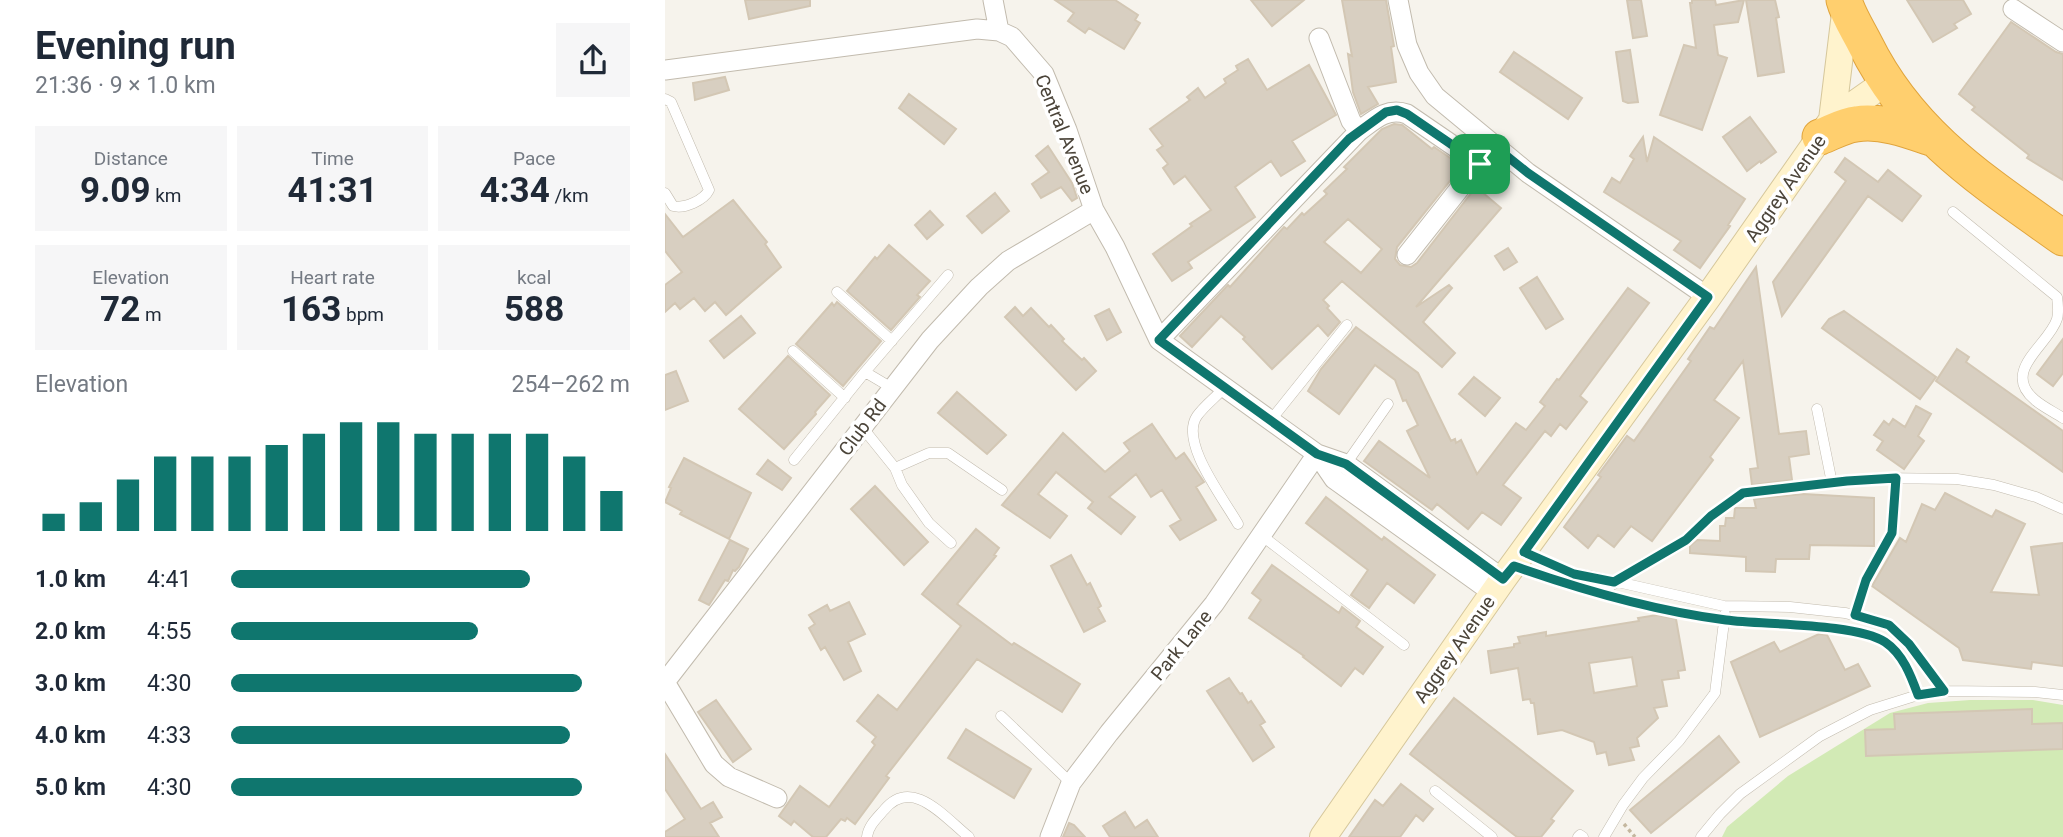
<!DOCTYPE html>
<html lang="en">
<head>
<meta charset="utf-8">
<style>
  body { margin:0; font-family:Roboto,sans-serif; background:#f6f6f7; color:#1f2937; height:100vh; display:flex; flex-direction:column; font-size:26px; white-space:nowrap }
  * { box-sizing:border-box; margin:0 }
  p { font-size:23px; color:#747a83 }
  .icon { flex:none; width:38px; height:38px; fill:none; stroke:currentColor; stroke-width:2; stroke-linecap:round; stroke-linejoin:round }
  .map { position:relative; flex:1; overflow:hidden }
  .side { display:flex; flex-direction:column; background:#fff; width:665px }
  .side>* { flex:none }
  .pin { position:absolute; display:grid; place-items:center; width:60px; height:60px; color:#fff; margin:-30px; border-radius:14px; box-shadow:0 4px 10px #0006 }
  .round { display:grid; place-items:center; flex:none; width:74px; height:74px; border-radius:0px; background:#f6f6f7 }
  .overview { display:flex; align-items:center; justify-content:space-between; height:119px; padding:0 35px }
  h1 { font-size:38px; font-weight:700; line-height:52px }
  .figures { display:grid; grid-template-columns:repeat(3,1fr); gap:10px; height:119px; padding:7px 35px }
  .figures div { display:grid; align-content:center; border-radius:0px; background:#f6f6f7; text-align:center }
  .figures b { font-size:35px; font-weight:700 }
  .figures small { font-size:19px; font-weight:400 }
  .figures p { font-size:19px }
  .chart { height:196px; padding:14px 35px }
  .chart p { display:flex; justify-content:space-between }
  .chart svg { width:100%; height:126px; margin-top:7px; stroke:#0f766e; stroke-width:6 }
  ul { padding:0 35px; list-style:none; font-size:23px }
  li { display:grid; grid-template-columns:112px 84px 1fr; align-items:center; height:52px }
  li i { height:18px; border-radius:9px; background:#0f766e }
  main { display:flex; flex:1; min-height:0 }
  .map>svg:first-child { display:block }
  .green { fill:#d2eab5 }
  .building { fill:#d8cfc1; stroke:#d3c7b4; stroke-width:2; fill-rule:evenodd }
  .lines { fill:none; stroke-linecap:round; stroke-linejoin:round }
  .lane-casing { stroke:#c2bbae; stroke-width:11 }
  .street-casing { stroke:#c2bbae; stroke-width:21 }
  .secondary-casing { stroke:#d6c79b; stroke-width:28 }
  .highway-casing { stroke:#e0a43c; stroke-width:37 }
  .path { stroke:#c4b79f; stroke-width:3.5; stroke-dasharray:3.5 3.5; stroke-linecap:butt }
  .lane { stroke:#fff; stroke-width:10 }
  .street { stroke:#fff; stroke-width:19 }
  .secondary { stroke:#fff3cd; stroke-width:26 }
  .highway { stroke:#ffcf6e; stroke-width:35 }
  .route-casing { stroke:#fff; stroke-width:14 }
  .route { stroke:#0f766e; stroke-width:9 }
  .labels { text-anchor:middle; stroke-width:7; stroke-linejoin:round; paint-order:stroke }
  .street-label { font-size:19px; fill:#4b4439; stroke:#fff }
</style>
</head>
<body>
<main>
<section class="side">
<div class="overview"><div><h1>Evening run</h1><p>21:36 · 9 × 1.0 km</p></div><a class="round"><svg class="icon" aria-label="share" viewBox="0 0 24 24"><path d="M12 15V3M7 8l5-5 5 5M5 13v7h14v-7"/></svg></a></div>
<div class="figures">
<div><p>Distance</p><b>9.09<small> km</small></b></div>
<div><p>Time</p><b>41:31</b></div>
<div><p>Pace</p><b>4:34<small> /km</small></b></div>
</div>
<div class="figures">
<div><p>Elevation</p><b>72<small> m</small></b></div>
<div><p>Heart rate</p><b>163<small> bpm</small></b></div>
<div><p>kcal</p><b>588</b></div>
</div>
<div class="chart"><p><span>Elevation</span>254–262 m</p>
<svg viewBox="0 0 160 44" preserveAspectRatio="none"><path d="M5 44V38M15 44V34M25 44V26M35 44V18M45 44V18M55 44V18M65 44V14M75 44V10M85 44V6M95 44V6M105 44V10M115 44V10M125 44V10M135 44V10M145 44V18M155 44V30"/></svg>
</div>
<ul>
<li><b>1.0 km</b>4:41<i style="width:75%"></i></li>
<li><b>2.0 km</b>4:55<i style="width:62%"></i></li>
<li><b>3.0 km</b>4:30<i style="width:88%"></i></li>
<li><b>4.0 km</b>4:33<i style="width:85%"></i></li>
<li><b>5.0 km</b>4:30<i style="width:88%"></i></li>
</ul>
</section>
<div class="map">
<svg width="1398" height="837" viewBox="0 0 1398 837">
  <rect width="100%" height="100%" fill="#f6f3ec"/>
  <path class="green" d="M 1305,700 L 1368,700 L 1398,705 L 1398,837 L 1057,837 L 1062,827 L 1123,776 L 1225,713 L 1263,703 Z"/>
  <path class="building" d="M 80,0 L 145,0 L 145,6 L 84,19 Z
    M 390,0 L 450,0 L 473,15 L 470,20 L 475,23 L 459,49 L 424,28 L 420,33 L 403,21 L 409,13 Z
    M 586,0 L 639,0 L 607,26 Z
    M 677,0 L 721,0 L 729,46 L 726,47 L 731,82 L 703,87 L 713,104 L 696,114 L 688,92 L 683,54 L 687,56 Z
    M 962,0 L 976,0 L 982,36 L 968,38 Z
    M 1027,0 L 1050,0 L 1051,5 L 1079,0 L 1073,22 L 1049,25 L 1053,55 L 1062,58 L 1037,130 L 995,115 L 1019,45 L 1031,48 L 1025,3 L 1027,3 Z
    M 1081,0 L 1110,0 L 1114,17 L 1111,18 L 1119,72 L 1093,76 Z
    M 1242,0 L 1298,0 L 1306,14 L 1289,24 L 1292,28 L 1268,42 Z
    M 1346,22 L 1391,52 L 1398,54 L 1398,180 L 1362,158 L 1364,155 L 1307,110 L 1310,107 L 1294,94 Z
    M 965,50 L 973,102 L 963,103 L 958,101 L 951,52 Z
    M 849,52 L 917,98 L 903,119 L 835,72 Z
    M 583,59 L 602,90 L 644,65 L 671,115 L 627,141 L 640,161 L 616,176 L 606,161 L 570,187 L 590,217 L 523,262 L 527,268 L 507,281 L 488,254 L 527,226 L 525,224 L 546,210 L 520,176 L 509,184 L 498,168 L 503,164 L 492,150 L 498,146 L 485,129 L 525,100 L 522,97 L 533,88 L 540,98 L 561,83 L 559,79 L 573,70 L 571,66 Z
    M 60,77 L 64,90 L 30,100 L 28,83 Z
    M 244,94 L 291,129 L 279,144 L 234,108 Z
    M 1085,117 L 1111,152 L 1096,163 L 1095,161 L 1082,171 L 1058,137 Z
    M 729,124 L 737,125 L 767,149 L 769,147 L 797,166 L 732,247 L 730,259 L 735,265 L 746,267 L 752,263 L 811,187 L 836,208 L 751,307 L 784,285 L 787,288 L 758,322 L 790,353 L 777,367 L 677,281 L 658,300 L 664,306 L 662,308 L 675,322 L 663,336 L 653,325 L 607,369 L 578,339 L 580,337 L 556,316 L 527,347 L 515,336 L 563,285 L 565,287 L 619,227 L 622,229 L 637,213 L 639,215 L 662,194 L 659,191 L 682,169 L 679,167 L 717,129 ZM 683,219 L 717,249 L 696,273 L 659,242 Z
    M 978,137 L 982,162 L 989,137 L 1080,199 L 1063,225 L 1065,226 L 1035,268 L 1009,250 L 1016,241 L 939,192 L 947,178 L 955,183 L 969,159 L 965,156 Z
    M 383,146 L 407,183 L 412,198 L 407,201 L 396,187 L 376,198 L 367,184 L 384,172 L 371,156 Z
    M 1180,158 L 1213,182 L 1223,170 L 1256,196 L 1237,221 L 1203,196 L 1117,316 L 1108,282 L 1181,181 L 1170,172 Z
    M 330,193 L 344,211 L 317,233 L 302,216 Z
    M 68,200 L 102,242 L 100,244 L 116,267 L 61,315 L 50,302 L 40,311 L 29,298 L 15,309 L 10,303 L 0,312 L 0,285 L 17,272 L 0,251 L 0,214 L 18,237 Z
    M 265,211 L 278,225 L 262,239 L 250,225 Z
    M 224,245 L 265,281 L 252,295 L 255,297 L 226,330 L 182,291 L 210,257 L 212,259 Z
    M 843,248 L 852,262 L 839,270 L 830,256 Z
    M 1091,267 L 1114,434 L 1141,431 L 1144,454 L 1124,457 L 1127,480 L 1087,485 L 1085,469 L 1093,468 L 1078,361 L 1049,400 L 1074,418 L 1045,457 L 1048,460 L 987,541 L 966,526 L 949,547 L 933,535 L 923,548 L 899,527 L 936,477 L 933,475 L 962,436 L 969,441 L 1026,361 L 1023,359 L 1045,327 L 1049,329 Z
    M 872,277 L 898,319 L 881,329 L 855,288 Z
    M 963,288 L 984,303 L 915,396 L 922,402 L 901,429 L 895,424 L 886,436 L 880,431 L 838,485 L 856,498 L 836,525 L 817,512 L 803,529 L 772,504 L 767,510 L 699,461 L 714,441 L 765,478 L 742,431 L 753,425 L 741,400 L 738,401 L 730,380 L 710,365 L 674,414 L 643,391 L 656,369 L 691,327 L 753,373 L 786,441 L 790,439 L 791,443 L 796,440 L 812,474 L 851,423 L 861,430 L 880,406 L 875,402 L 892,379 L 894,380 Z
    M 172,302 L 216,341 L 178,386 L 131,344 L 167,303 L 169,306 Z
    M 350,307 L 358,316 L 366,308 L 384,327 L 386,325 L 399,339 L 397,341 L 417,360 L 419,358 L 431,371 L 411,390 L 340,317 Z
    M 444,309 L 456,332 L 442,340 L 430,316 Z
    M 1179,311 L 1271,377 L 1255,399 L 1157,328 L 1164,319 Z
    M 76,316 L 90,333 L 59,358 L 45,341 Z
    M 1398,339 L 1398,373 L 1388,386 L 1372,374 Z
    M 1292,349 L 1304,357 L 1301,362 L 1398,431 L 1398,472 L 1271,381 Z
    M 123,356 L 165,395 L 150,412 L 151,414 L 119,449 L 74,409 Z
    M 11,371 L 23,401 L 0,410 L 0,375 Z
    M 809,377 L 835,398 L 820,416 L 794,394 Z
    M 292,392 L 341,435 L 322,454 L 273,413 Z
    M 1251,406 L 1266,414 L 1253,436 L 1259,441 L 1239,469 L 1212,450 L 1218,441 L 1209,435 L 1219,421 L 1224,425 L 1228,419 L 1240,427 Z
    M 487,424 L 511,459 L 519,453 L 539,482 L 531,487 L 551,520 L 515,540 L 505,526 L 516,520 L 497,490 L 486,497 L 471,474 L 444,497 L 470,517 L 456,534 L 423,508 L 428,502 L 391,472 L 373,494 L 402,516 L 385,538 L 337,505 L 398,433 L 440,472 L 465,451 L 459,443 Z
    M 19,458 L 86,493 L 64,539 L 15,514 L 17,511 L 0,502 L 6,488 L 4,487 Z
    M 103,460 L 126,478 L 117,490 L 92,474 Z
    M 210,486 L 263,542 L 239,565 L 186,509 Z
    M 1280,493 L 1327,517 L 1331,510 L 1360,524 L 1326,592 L 1374,595 L 1366,547 L 1398,543 L 1398,666 L 1367,662 L 1366,669 L 1298,660 L 1294,648 L 1207,586 L 1235,538 L 1241,542 L 1257,504 L 1270,510 Z
    M 1138,494 L 1209,498 L 1209,546 L 1145,545 L 1144,559 L 1111,559 L 1110,572 L 1081,571 L 1081,557 L 1025,553 L 1025,546 L 1032,540 L 1055,541 L 1055,526 L 1060,526 L 1061,518 L 1069,518 L 1070,508 L 1091,508 L 1089,499 Z
    M 661,497 L 717,540 L 719,537 L 770,575 L 749,603 L 722,583 L 704,608 L 686,595 L 703,570 L 641,523 Z
    M 311,529 L 334,548 L 329,555 L 331,556 L 292,604 L 347,645 L 349,643 L 415,684 L 397,712 L 312,659 L 221,776 L 224,778 L 190,824 L 182,818 L 180,821 L 176,819 L 161,837 L 148,837 L 129,821 L 126,825 L 114,816 L 135,786 L 164,807 L 210,745 L 207,742 L 211,737 L 192,721 L 213,695 L 232,710 L 296,626 L 257,594 Z
    M 65,540 L 83,549 L 74,567 L 70,571 L 68,570 L 63,581 L 60,580 L 44,605 L 34,600 Z
    M 406,555 L 422,585 L 425,583 L 436,606 L 433,608 L 440,621 L 419,632 L 386,566 Z
    M 607,565 L 674,613 L 677,607 L 695,621 L 691,627 L 718,647 L 698,674 L 690,668 L 676,686 L 638,657 L 639,656 L 584,618 L 596,600 L 587,593 Z
    M 184,602 L 200,634 L 183,642 L 196,671 L 179,680 L 160,647 L 156,650 L 144,628 L 150,624 L 144,615 L 162,605 L 165,611 Z
    M 992,615 L 1011,619 L 1020,670 L 1013,671 L 1014,678 L 997,680 L 1002,706 L 989,708 L 993,718 L 972,738 L 974,746 L 965,748 L 969,760 L 944,765 L 941,752 L 932,754 L 929,742 L 897,730 L 873,734 L 869,703 L 866,703 L 865,699 L 858,700 L 853,668 L 826,673 L 823,651 L 849,647 L 849,644 L 855,643 L 853,637 L 881,632 L 881,636 L 974,621 L 973,618 ZM 967,657 L 972,686 L 929,693 L 924,663 Z
    M 1154,634 L 1162,635 L 1180,670 L 1193,664 L 1205,686 L 1095,737 L 1066,662 L 1109,642 L 1115,652 Z
    M 564,678 L 575,694 L 577,693 L 583,703 L 586,701 L 600,722 L 595,725 L 609,747 L 588,761 L 542,691 Z
    M 789,698 L 908,791 L 886,819 L 889,821 L 876,837 L 852,837 L 745,754 Z
    M 51,700 L 86,749 L 68,762 L 33,712 Z
    M 1367,709 L 1367,724 L 1398,723 L 1398,749 L 1201,756 L 1200,730 L 1230,729 L 1229,714 Z
    M 301,729 L 366,769 L 349,798 L 283,758 Z
    M 1054,736 L 1074,762 L 986,833 L 965,810 Z
    M 0,754 L 36,809 L 48,802 L 57,817 L 45,823 L 54,837 L 0,837 L 0,832 L 20,819 L 0,789 Z
    M 736,784 L 768,809 L 758,821 L 751,815 L 735,837 L 684,837 L 710,800 L 718,806 Z
    M 460,812 L 470,828 L 482,820 L 493,837 L 445,837 L 438,826 Z
    M 404,823 L 409,825 L 420,837 L 398,837 Z"/>
  <g class="lines">
    <g class="lane-casing">
      <path id="lane" d="M 0,99 L 6,102 L 44,190 C 39,200 20,209 8,206 L 0,193
        M 1288,212 L 1392,297 C 1393,304 1394,312 1392,319 C 1384,345 1335,371 1370,400 C 1378,407 1389,412 1398,418
        M 172,292 L 227,341
        M 128,351 L 180,398
        M 200,372 L 227,388
        M 559,388 C 551,397 539,406 532,416 C 514,442 559,499 573,524
        M 1152,409 L 1167,483
        M 605,421 L 682,325
        M 197,427 L 230,468 L 237,485 L 264,523 L 286,543
        M 129,460 L 200,372 L 283,275
        M 681,464 L 723,404
        M 230,468 L 264,453 L 283,453 L 337,490
        M 596,535 L 739,645
        M 859,552 L 909,574 L 926,576 L 1059,606 L 1125,607 L 1180,613 L 1208,619 L 1224,625 L 1244,644 L 1279,691
        M 850,566 C 917,590 990,611 1062,620 C 1099,625 1191,623 1220,642 C 1238,654 1246,676 1253,695
        M 937,592 L 979,563 L 1021,540 L 1046,516 L 1078,493 L 1214,478 L 1292,479 L 1329,485 L 1371,497 L 1398,509
        M 1190,615 L 1201,580 L 1227,533 L 1231,478
        M 336,716 L 406,783
        M 770,791 L 827,837
        M 202,837 C 203,826 212,818 219,810 C 247,776 279,817 304,837
        M 913,837 L 915,835 L 918,837
        M 939,837 L 958,805 L 978,778 L 1014,741 L 1050,693 L 1060,614
        M 1036,837 L 1055,814 L 1075,794 L 1155,736 L 1205,710 L 1253,695 L 1279,691 L 1370,692 L 1398,695"/>
    </g>
    <g class="street-casing">
      <path id="street" d="M 328,0 L 334,31
        M 733,0 L 742,45 L 754,73 L 770,96 L 863,173 L 1043,297
        M 1348,9 L 1398,42
        M 0,70 L 312,29 L 334,31 L 347,37 L 379,74 L 402,130 L 429,210 L 450,247 L 494,340 L 652,454 L 681,464 L 838,579
        M 694,131 C 709,120 722,107 742,114 L 815,164
        M 742,255 L 821,155
        M 494,340 L 694,131 L 686,121 L 654,38
        M 652,454 L 669,479 L 828,593
        M 0,682 L 265,340 L 314,287 L 343,261 L 429,210
        M 0,682 L 49,764 L 64,777 L 112,798
        M 385,837 L 406,783 L 444,733 L 549,604 L 652,454"/>
    </g>
    <g class="secondary-casing">
      <path id="secondary" d="M 1167,120 L 1181,5
        M 658,837 L 838,579 L 1043,297 L 1167,120 L 1221,82"/>
    </g>
    <g class="highway-casing">
      <path id="highway" d="M 1179,0 C 1183,15 1193,30 1200,44 C 1245,135 1318,181 1398,238
        M 1155,137 C 1166,133 1179,125 1191,124 C 1216,120 1243,130 1266,138"/>
    </g>
    <path class="path" d="M 959,824 L 970,837"/>
    <use href="#lane" class="lane"/>
    <use href="#street" class="street"/>
    <use href="#secondary" class="secondary"/>
    <use href="#highway" class="highway"/>
  </g>
  <g class="lines">
    <g class="route-casing">
      <path id="route" d="M 732,110 L 742,114 L 815,164 L 828,145 L 863,173 L 1043,297 L 859,552 L 909,574 L 949,582 L 1021,540 L 1046,516 L 1078,493 L 1182,481 L 1231,478 L 1227,533 L 1201,580 L 1190,615 L 1224,625 L 1244,644 L 1279,691 L 1253,695 C 1246,676 1238,654 1220,642 C 1191,623 1099,625 1061,620 C 990,611 917,590 849,566 L 838,579 L 681,464 L 652,454 L 494,340 L 684,139 L 721,112 Z"/>
    </g>
    <use href="#route" class="route"/>
  </g>
  <g class="labels">
    <g class="street-label">
      <text transform="translate(400 134) rotate(68)" y="7">Central Avenue</text>
      <text transform="translate(1120 188) rotate(-55)" y="7">Aggrey Avenue</text>
      <text transform="translate(197 427) rotate(-53)" y="7">Club Rd</text>
      <text transform="translate(516 645) rotate(-51)" y="7">Park Lane</text>
      <text transform="translate(789 649) rotate(-55)" y="7">Aggrey Avenue</text>
    </g>
  </g>
</svg>
<div class="pin" style="left:815px;top:164px;background:#1e9e55"><svg class="icon" aria-label="arrive" viewBox="0 0 24 24"><path d="M6 21V4h12l-3 4 3 4H6"/></svg></div>
</div>
</main>
</body>
</html>
